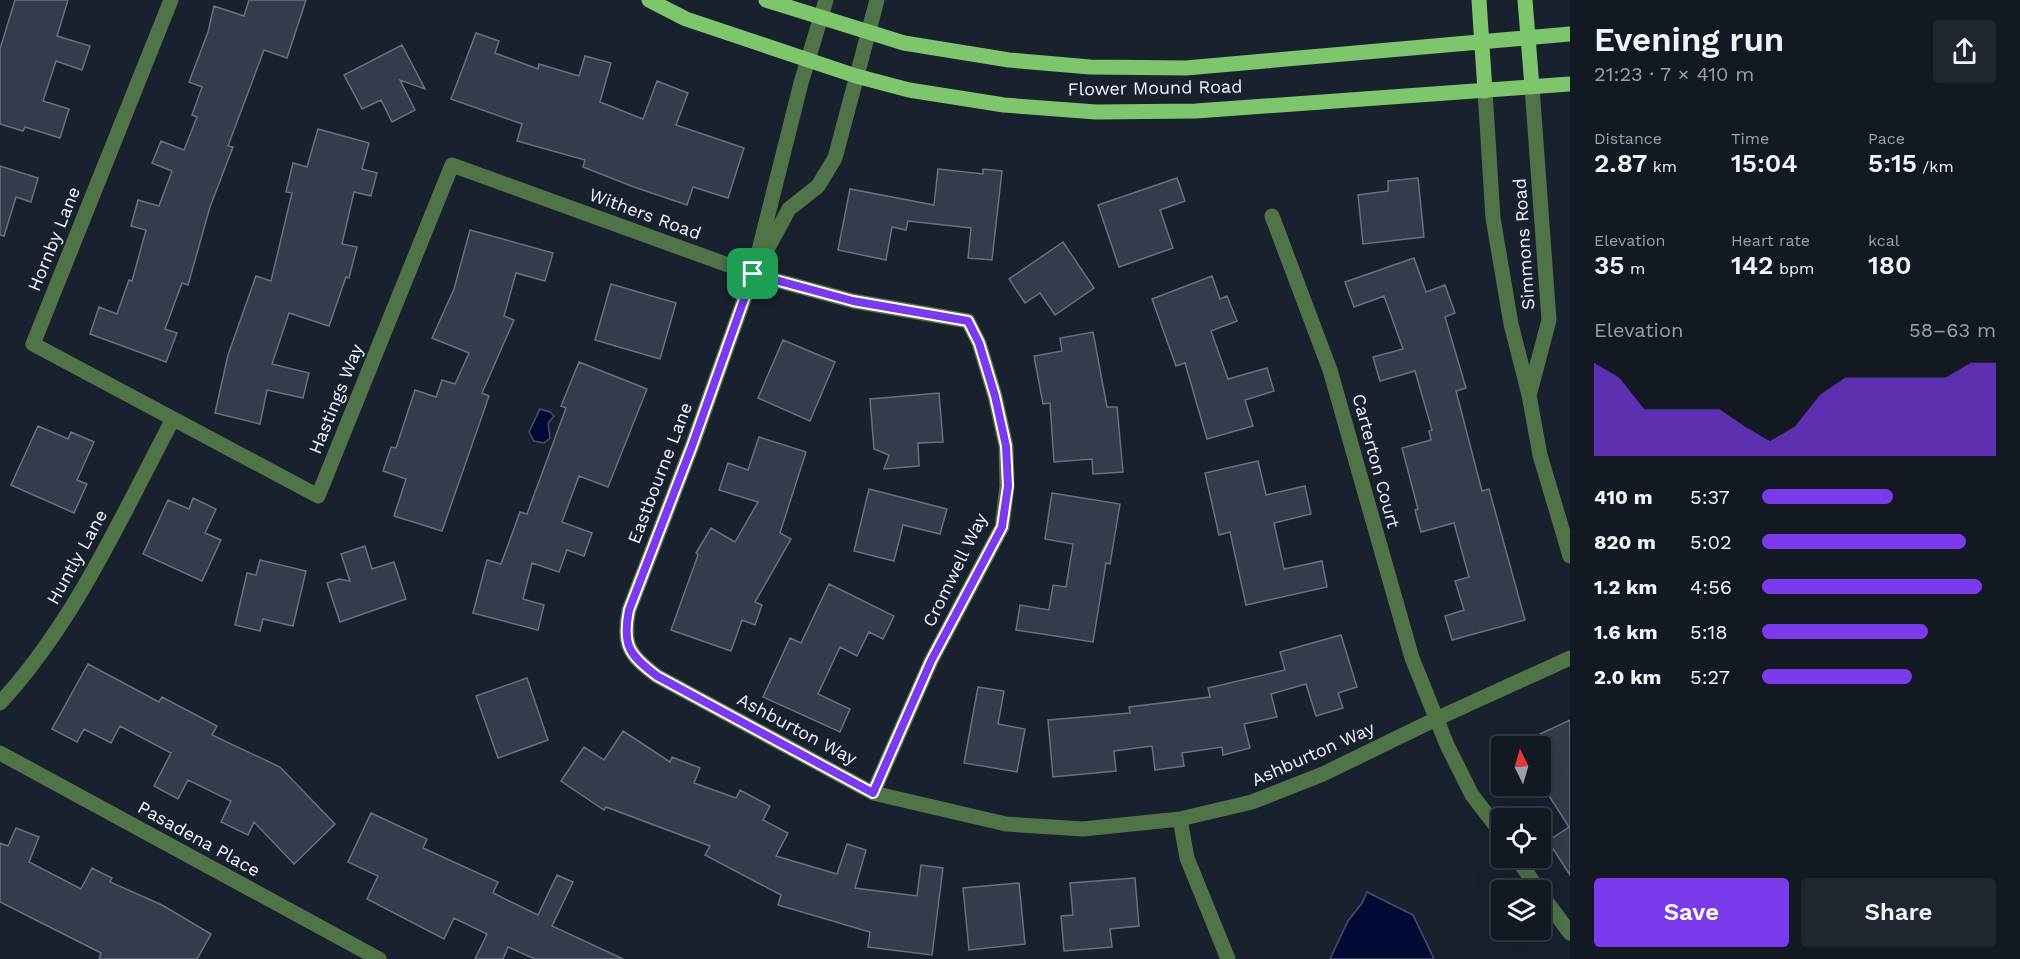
<!DOCTYPE html>
<html lang="en">
<head>
<meta charset="utf-8">
<style>
  body { margin:0; font-family:"Work Sans",sans-serif; background:#202630; color:#f1f3f6; height:100vh; display:flex; flex-direction:column; font-size:22px; white-space:nowrap }
  * { box-sizing:border-box; margin:0 }
  p { font-size:20px; color:#9da0a6 }
  .icon { flex:none; width:33px; height:33px; fill:none; stroke:currentColor; stroke-width:2; stroke-linecap:round; stroke-linejoin:round }
  .map { position:relative; flex:1; overflow:hidden }
  .side { display:flex; flex-direction:column; background:#131923; width:450px }
  .side>* { flex:none }
  .needle { width:39px; rotate:355deg }
  .tools { position:absolute; left:1491px; top:736px; display:grid; gap:12px }
  .tools a { display:grid; place-items:center; width:60px; height:60px; border-radius:6px; background:#131923; box-shadow:0 6px 24px #0002,0 0 0 2px #323841; font-size:30px }
  .pin { position:absolute; display:grid; place-items:center; width:51px; height:51px; color:#fff; margin:-26px; border-radius:12px; box-shadow:0 3px 9px #0006 }
  .round { display:grid; place-items:center; flex:none; width:63px; height:63px; border-radius:6px; background:#202630 }
  .overview { display:flex; align-items:center; justify-content:space-between; height:102px; padding:0 24px }
  h1 { font-size:33px; font-weight:600; line-height:45px }
  .stats { display:grid; grid-template-columns:repeat(3,1fr); gap:9px; height:102px; padding:6px 24px }
  .stats div { display:grid; align-content:center }
  .stats b { font-size:26px; font-weight:600 }
  .stats small { font-size:16px; font-weight:400 }
  .stats p { font-size:16px }
  .chart { height:168px; padding:12px 24px }
  .chart p { display:flex; justify-content:space-between }
  .chart svg { width:100%; height:108px; margin-top:6px; fill:#7c3aed; opacity:.7 }
  .cta { display:flex; gap:12px; margin-top:auto; padding:12px 24px }
  .cta a { flex:1; height:69px; border-radius:6px; background:#7c3aed; color:#fff; font-size:24px; font-weight:600; line-height:69px; text-align:center }
  .cta a+a { background:#202630; color:#f1f3f6 }
  ul { padding:0 24px; list-style:none; font-size:20px }
  li { display:grid; grid-template-columns:96px 72px 1fr; align-items:center; height:45px }
  li i { height:15px; border-radius:8px; background:#7c3aed }
  main { display:flex; flex:1; min-height:0 }
  .map>svg:first-child { display:block }
  .water { fill:#000a35; stroke:#485071; stroke-width:1.5 }
  .building { fill:#333c4b; stroke:#677182; stroke-width:1.5 }
  .lines { fill:none; stroke-linecap:round; stroke-linejoin:round }
  .minor { stroke:#507348; stroke-width:15 }
  .major { stroke:#7dc66c; stroke-width:15 }
  .route-casing { stroke:#fff; stroke-width:12 }
  .route { stroke:#7c3aed; stroke-width:8 }
  .labels { text-anchor:middle; stroke-width:5; stroke-linejoin:round; paint-order:stroke }
  .street-label { font-size:18px; fill:#f1f5fd; stroke:#19212f }
</style>
</head>
<body>
<main>
<div class="map">
<svg width="1570" height="959" viewBox="0 0 1570 959">
  <rect width="100%" height="100%" fill="#19212f"/>
  <path class="water" d="M 540,409 L 550,412 L 554,416 L 548,423 L 550,438 L 544,443 L 534,441 L 529,432 Z
    M 1367,892 L 1413,915 L 1434,959 L 1330,959 L 1348,921 L 1362,903 Z"/>
  <path class="building" d="M 15,0 L 68,0 L 57,36 L 90,46 L 82,70 L 56,61 L 43,101 L 69,109 L 60,138 L 25,127 L 23,131 L 0,124 L 0,49 Z
    M 249,0 L 306,0 L 287,58 L 264,50 L 228,146 L 233,147 L 210,207 L 188,285 L 182,283 L 165,329 L 177,333 L 166,362 L 90,334 L 99,307 L 117,314 L 129,280 L 132,281 L 146,230 L 131,226 L 138,200 L 159,206 L 172,171 L 152,163 L 161,141 L 184,150 L 197,117 L 192,115 L 202,87 L 189,82 L 208,32 L 214,6 L 244,16 Z
    M 476,33 L 499,41 L 495,53 L 538,69 L 539,64 L 579,76 L 585,56 L 611,63 L 600,102 L 643,119 L 657,81 L 688,93 L 676,125 L 744,148 L 728,198 L 693,187 L 687,205 L 634,187 L 583,167 L 585,160 L 517,141 L 522,124 L 451,99 Z
    M 402,45 L 425,89 L 400,80 L 415,110 L 392,122 L 381,100 L 362,109 L 344,75 Z
    M 318,129 L 369,143 L 362,169 L 377,173 L 371,196 L 354,192 L 342,244 L 357,247 L 349,278 L 346,277 L 329,326 L 289,313 L 272,364 L 309,373 L 303,398 L 267,390 L 260,424 L 215,413 L 228,355 L 256,276 L 271,281 L 292,193 L 286,192 L 293,163 L 307,167 Z
    M 0,166 L 38,178 L 31,202 L 16,197 L 4,236 L 0,235 Z
    M 938,169 L 983,174 L 983,169 L 1002,171 L 992,260 L 968,258 L 971,228 L 908,221 L 906,230 L 892,227 L 886,260 L 838,250 L 850,189 L 934,205 Z
    M 1177,178 L 1185,201 L 1160,210 L 1173,248 L 1119,267 L 1098,205 Z
    M 1418,178 L 1424,237 L 1363,244 L 1358,195 L 1388,191 L 1388,181 Z
    M 470,230 L 553,253 L 545,281 L 516,273 L 504,316 L 514,320 L 482,393 L 489,396 L 442,531 L 394,516 L 406,479 L 383,471 L 391,447 L 396,448 L 415,390 L 436,397 L 442,380 L 455,384 L 469,353 L 432,338 L 454,289 Z
    M 1063,242 L 1094,288 L 1055,315 L 1040,293 L 1025,303 L 1009,279 Z
    M 1414,258 L 1426,292 L 1445,285 L 1455,313 L 1445,317 L 1466,388 L 1456,391 L 1482,491 L 1489,489 L 1525,620 L 1452,640 L 1445,616 L 1464,610 L 1455,581 L 1469,577 L 1454,523 L 1421,532 L 1415,510 L 1418,509 L 1402,448 L 1431,440 L 1429,431 L 1432,430 L 1415,371 L 1380,381 L 1373,357 L 1403,349 L 1384,296 L 1354,307 L 1345,282 Z
    M 1212,276 L 1220,299 L 1227,296 L 1237,321 L 1211,331 L 1228,379 L 1267,368 L 1274,391 L 1245,400 L 1253,426 L 1207,439 L 1185,363 L 1176,366 L 1152,299 Z
    M 611,284 L 676,303 L 660,359 L 595,340 Z
    M 1093,332 L 1107,407 L 1117,407 L 1123,472 L 1093,474 L 1092,459 L 1054,462 L 1050,403 L 1043,404 L 1034,356 L 1062,351 L 1060,338 Z
    M 783,340 L 835,362 L 810,421 L 758,398 Z
    M 579,362 L 647,389 L 608,487 L 579,476 L 562,522 L 592,533 L 584,556 L 567,550 L 559,572 L 532,563 L 523,599 L 544,605 L 538,630 L 473,613 L 487,560 L 501,564 L 520,512 L 527,514 L 566,408 L 561,406 Z
    M 939,393 L 943,442 L 918,443 L 919,466 L 884,469 L 889,455 L 874,449 L 870,399 Z
    M 38,426 L 68,439 L 71,432 L 94,442 L 77,480 L 87,484 L 74,513 L 11,485 Z
    M 759,437 L 806,452 L 780,533 L 791,539 L 755,602 L 762,605 L 755,625 L 742,620 L 731,651 L 671,630 L 698,555 L 696,553 L 711,528 L 735,542 L 758,502 L 719,490 L 728,463 L 748,470 Z
    M 1258,461 L 1266,495 L 1305,486 L 1311,514 L 1274,523 L 1284,569 L 1322,561 L 1327,587 L 1246,605 L 1230,532 L 1219,535 L 1205,473 Z
    M 869,489 L 947,509 L 940,534 L 903,525 L 894,561 L 854,551 Z
    M 1052,493 L 1120,504 L 1110,564 L 1106,563 L 1093,642 L 1016,630 L 1020,605 L 1049,610 L 1053,585 L 1066,587 L 1073,544 L 1045,539 Z
    M 193,498 L 216,509 L 205,533 L 221,540 L 202,581 L 143,554 L 168,500 L 189,509 Z
    M 365,546 L 372,569 L 394,562 L 406,599 L 340,622 L 327,583 L 339,579 L 350,581 L 341,554 Z
    M 260,560 L 306,571 L 293,626 L 263,619 L 260,631 L 235,625 L 247,573 L 256,575 Z
    M 829,584 L 894,616 L 883,639 L 869,632 L 857,656 L 840,647 L 818,694 L 850,709 L 840,732 L 763,697 L 790,638 L 801,643 Z
    M 1341,635 L 1357,687 L 1338,693 L 1343,708 L 1316,716 L 1306,684 L 1271,694 L 1277,717 L 1244,724 L 1250,748 L 1223,755 L 1222,747 L 1182,753 L 1184,766 L 1155,770 L 1152,746 L 1114,751 L 1116,771 L 1053,777 L 1048,720 L 1130,713 L 1129,707 L 1210,697 L 1208,688 L 1285,670 L 1280,652 Z
    M 88,664 L 159,702 L 162,697 L 217,726 L 212,735 L 280,767 L 335,824 L 294,864 L 254,822 L 248,835 L 221,822 L 231,801 L 188,780 L 178,799 L 154,786 L 171,753 L 120,726 L 111,743 L 84,729 L 77,742 L 52,729 Z
    M 527,678 L 548,740 L 498,758 L 476,696 Z
    M 978,687 L 1004,691 L 998,724 L 1025,729 L 1017,772 L 964,763 Z
    M 1570,720 L 1570,875 L 1548,841 L 1569,827 L 1546,791 L 1540,794 L 1540,734 Z
    M 623,731 L 670,762 L 672,757 L 700,768 L 694,783 L 736,798 L 740,790 L 770,806 L 763,820 L 788,833 L 776,856 L 837,874 L 847,844 L 866,850 L 855,888 L 917,896 L 921,865 L 943,868 L 932,955 L 868,947 L 870,932 L 778,905 L 781,895 L 705,855 L 710,846 L 606,807 L 604,810 L 561,781 L 584,747 L 604,760 Z
    M 371,813 L 427,839 L 423,848 L 498,882 L 493,893 L 538,915 L 557,875 L 573,882 L 552,926 L 623,959 L 535,959 L 508,947 L 503,959 L 475,959 L 487,934 L 454,918 L 444,939 L 367,899 L 378,876 L 348,862 Z
    M 16,828 L 39,837 L 29,862 L 81,889 L 92,868 L 112,878 L 110,882 L 162,905 L 211,934 L 197,959 L 99,959 L 101,953 L 0,902 L 0,843 L 8,846 Z
    M 1135,878 L 1139,926 L 1110,929 L 1112,947 L 1064,951 L 1061,916 L 1073,915 L 1070,883 Z
    M 1019,883 L 1025,944 L 969,950 L 963,888 Z"/>
  <g class="lines">
    <path class="minor" d="M 171,0 L 33,344 L 318,496 L 452,165 L 753,274 L 853,301 L 968,321 L 979,343 L 995,396 L 1006,446 L 1007,486 L 1002,527 L 931,661 L 873,793
      M 826,0 L 801,83 L 753,274 L 692,446 L 629,610 C 622,645 629,655 657,676 L 873,793 L 1006,824 L 1083,829 L 1180,819 L 1252,802 L 1323,774 L 1436,719 L 1570,658
      M 1485,91 L 1493,218 L 1511,324 L 1529,395 L 1540,455 L 1570,556
      M 1272,216 L 1330,370 L 1412,658 L 1447,745 L 1472,795 L 1502,834
      M 763,257 L 789,209 L 818,186 L 835,158 L 877,0
      M 1530,392 L 1549,320 L 1532,87
      M 0,703 C 75,622 121,517 173,419
      M 0,753 L 379,959
      M 1180,819 L 1187,858 L 1228,959
      M 1517,858 L 1539,891
      M 1540,893 L 1570,933"/>
    <path class="major" d="M 649,0 L 686,19 L 856,76 L 909,90 L 1004,105 L 1096,112 L 1196,111 L 1570,84
      M 766,0 L 904,43 L 1009,60 L 1090,67 L 1186,68 L 1570,34
      M 1479,0 L 1485,91
      M 1525,0 L 1532,87"/>
  </g>
  <g class="lines">
    <g class="route-casing">
      <path id="route" d="M 753,274 L 853,301 L 968,321 L 979,343 L 995,396 L 1006,446 L 1008,486 L 1002,527 L 931,661 L 873,793 L 657,676 C 629,655 622,645 629,610 L 692,446 Z"/>
    </g>
    <use href="#route" class="route"/>
  </g>
  <g class="labels">
    <g class="street-label">
      <text transform="translate(1155 88) rotate(-1)" y="6">Flower Mound Road</text>
      <text transform="translate(645 214) rotate(20)" y="6">Withers Road</text>
      <text transform="translate(54 239) rotate(-68)" y="6">Hornby Lane</text>
      <text transform="translate(1524 244) rotate(-94)" y="6">Simmons Road</text>
      <text transform="translate(336 399) rotate(-68)" y="6">Hastings Way</text>
      <text transform="translate(1376 461) rotate(75)" y="6">Carterton Court</text>
      <text transform="translate(660 473) rotate(-69)" y="6">Eastbourne Lane</text>
      <text transform="translate(77 557) rotate(-61)" y="6">Huntly Lane</text>
      <text transform="translate(955 570) rotate(-64)" y="6">Cromwell Way</text>
      <text transform="translate(797 729) rotate(28)" y="6">Ashburton Way</text>
      <text transform="translate(1313 754) rotate(-24)" y="6">Ashburton Way</text>
      <text transform="translate(199 839) rotate(29)" y="6">Pasadena Place</text>
    </g>
  </g>
</svg>
<div class="tools">
<a><svg class="needle" viewBox="-14 -14 28 28"><path d="M0-13l5 13h-10z" fill="#e53935"/><path d="M0 13l5-13h-10z" fill="#9da0a6"/></svg></a>
<a><svg class="icon" aria-label="locate" viewBox="0 0 24 24"><circle cx="12" cy="12" r="6"/><path d="M12 2v4M12 18v4M2 12h4M18 12h4"/></svg></a>
<a><svg class="icon" aria-label="layers" viewBox="0 0 24 24"><path d="M12 4l9 5-9 5-9-5zM3 14l9 5 9-5"/></svg></a>
</div>
<div class="pin" style="left:753px;top:274px;background:#1e9e55"><svg class="icon" aria-label="arrive" viewBox="0 0 24 24"><path d="M6 21V4h12l-3 4 3 4H6"/></svg></div>
</div>
<section class="side">
<div class="overview"><div><h1>Evening run</h1><p>21:23 · 7 × 410 m</p></div><a class="round"><svg class="icon" aria-label="share" viewBox="0 0 24 24"><path d="M12 15V3M7 8l5-5 5 5M5 13v7h14v-7"/></svg></a></div>
<div class="stats">
<div><p>Distance</p><b>2.87<small> km</small></b></div>
<div><p>Time</p><b>15:04</b></div>
<div><p>Pace</p><b>5:15<small> /km</small></b></div>
</div>
<div class="stats">
<div><p>Elevation</p><b>35<small> m</small></b></div>
<div><p>Heart rate</p><b>142<small> bpm</small></b></div>
<div><p>kcal</p><b>180</b></div>
</div>
<div class="chart"><p><span>Elevation</span>58–63 m</p>
<svg viewBox="0 0 160 44" preserveAspectRatio="none"><path d="M0 44V6L10 12L20 25L30 25L40 25L50 25L60 32L70 38L80 32L90 19L100 12L110 12L120 12L130 12L140 12L150 6L160 6V44z"/></svg>
</div>
<ul>
<li><b>410 m</b>5:37<i style="width:56%"></i></li>
<li><b>820 m</b>5:02<i style="width:87%"></i></li>
<li><b>1.2 km</b>4:56<i style="width:94%"></i></li>
<li><b>1.6 km</b>5:18<i style="width:71%"></i></li>
<li><b>2.0 km</b>5:27<i style="width:64%"></i></li>
</ul>
<div class="cta"><a>Save</a><a>Share</a></div>
</section>
</main>
</body>
</html>
